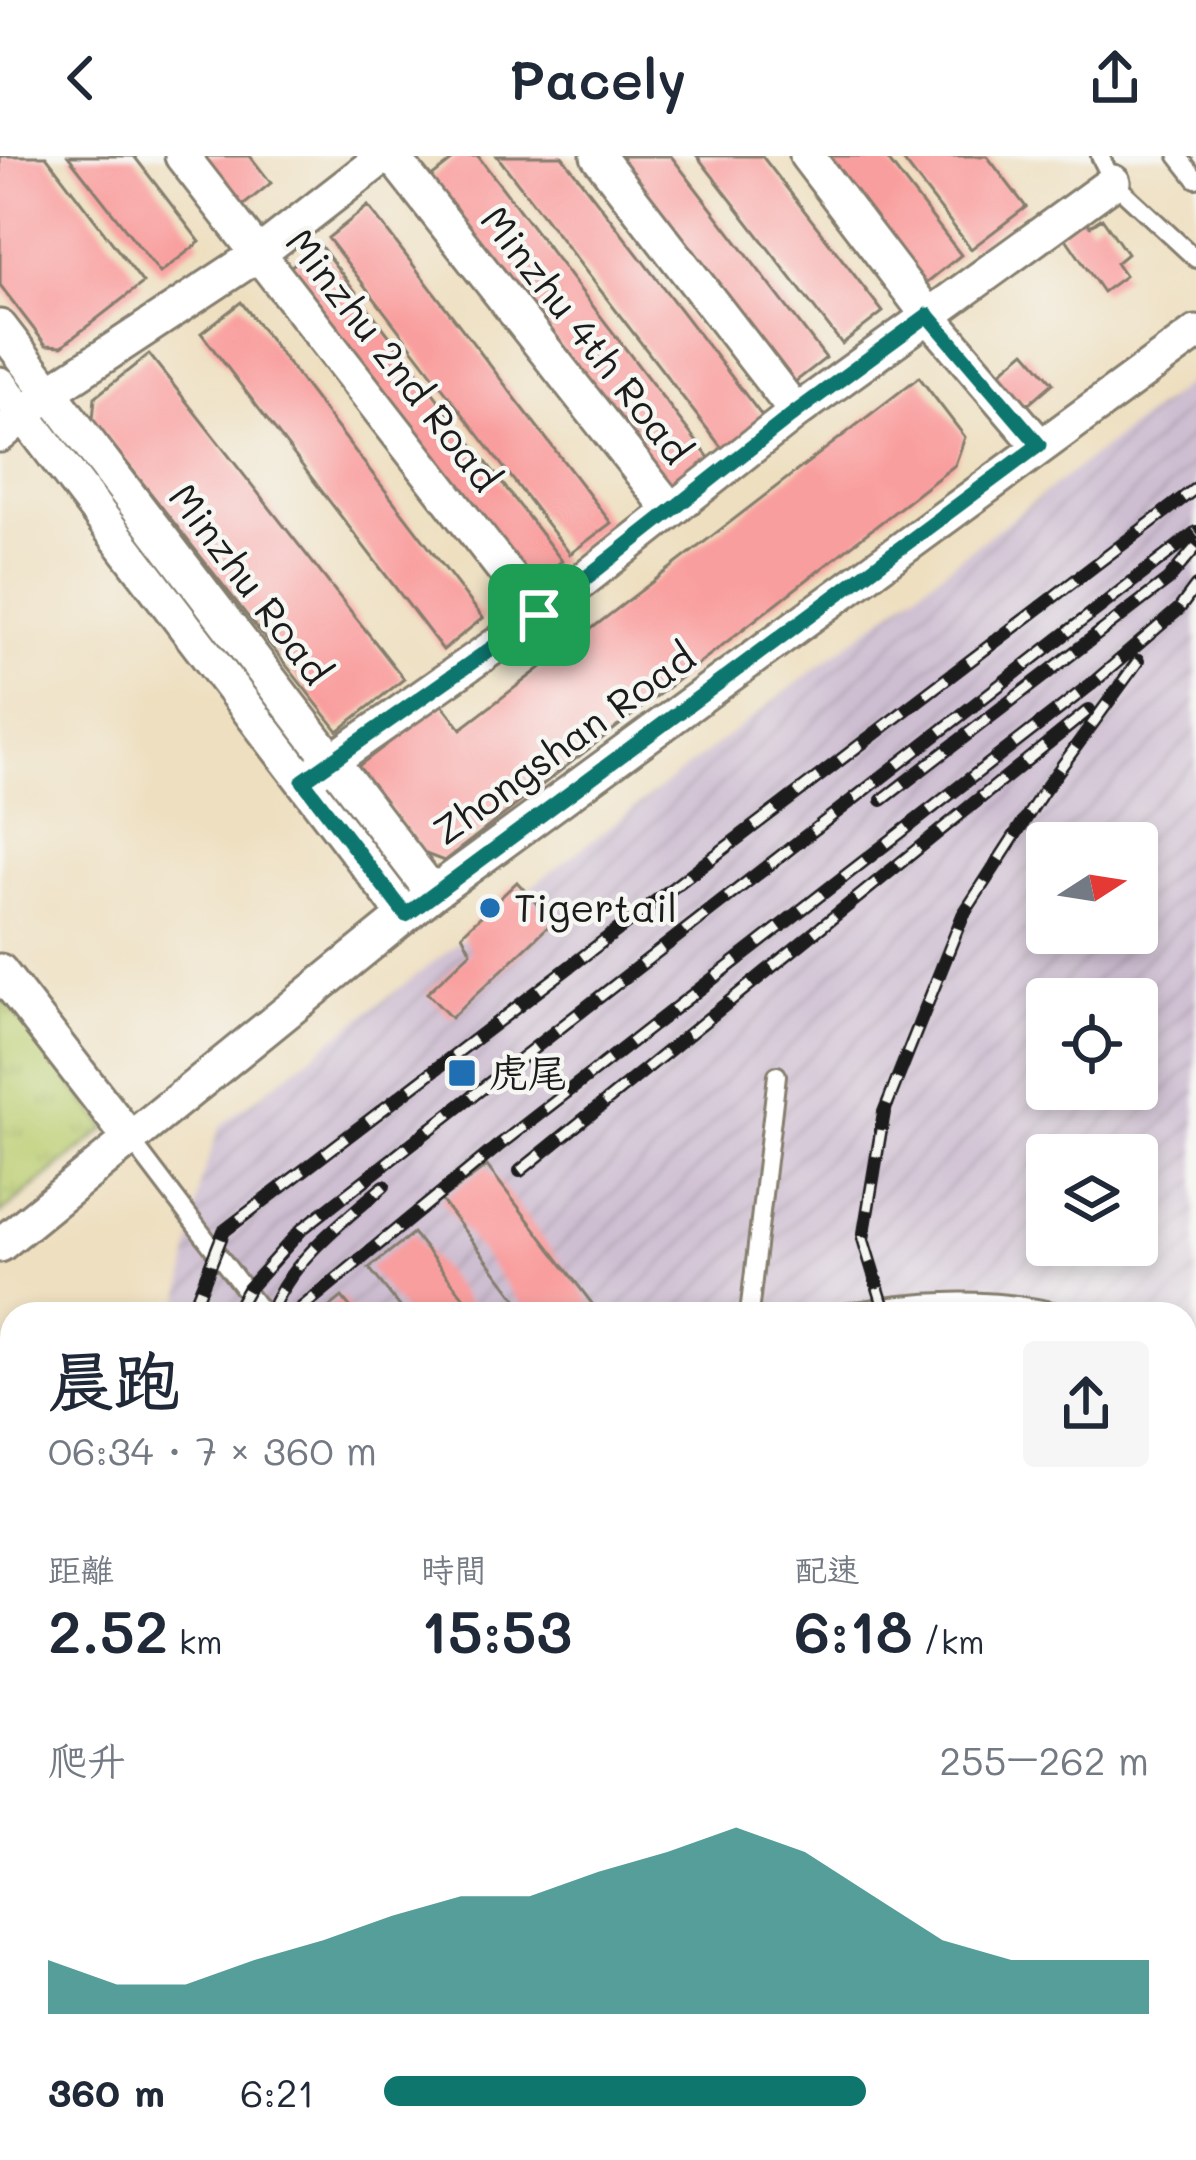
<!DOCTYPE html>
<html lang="zh-TW">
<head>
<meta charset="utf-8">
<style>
  body { margin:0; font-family:Mali,"LXGW WenKai TC",sans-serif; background:#f6f6f7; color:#1f2937; height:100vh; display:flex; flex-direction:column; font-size:45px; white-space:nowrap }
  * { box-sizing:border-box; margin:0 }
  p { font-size:39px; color:#747a83 }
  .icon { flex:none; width:66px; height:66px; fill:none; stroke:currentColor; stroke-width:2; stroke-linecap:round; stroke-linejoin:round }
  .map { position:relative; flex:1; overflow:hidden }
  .panel { position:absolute; left:0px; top:1146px; width:1197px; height:858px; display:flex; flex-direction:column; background:#fff; border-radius:36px 36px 0 0; box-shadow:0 6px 18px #0003 }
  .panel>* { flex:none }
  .needle { width:78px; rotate:78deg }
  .tools { position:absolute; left:1026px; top:666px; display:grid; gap:24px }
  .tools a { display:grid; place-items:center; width:132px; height:132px; border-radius:12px; background:#fff; box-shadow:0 6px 18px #0003; font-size:60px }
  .pin { position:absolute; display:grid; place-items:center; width:102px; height:102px; color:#fff; margin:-51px; border-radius:24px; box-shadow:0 6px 18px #0006 }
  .round { display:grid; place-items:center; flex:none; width:126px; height:126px; border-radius:12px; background:#f6f6f7 }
  .head { display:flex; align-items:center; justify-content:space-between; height:204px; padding:0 48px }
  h1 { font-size:66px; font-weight:600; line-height:90px }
  .figures { display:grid; grid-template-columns:repeat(3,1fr); gap:18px; height:204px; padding:12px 48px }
  .figures div { display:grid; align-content:center }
  .figures b { font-size:60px; font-weight:600 }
  .figures small { font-size:33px; font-weight:400 }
  .figures p { font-size:33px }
  .chart { height:336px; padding:24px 48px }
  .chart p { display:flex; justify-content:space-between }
  .chart svg { width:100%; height:216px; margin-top:12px; fill:#0f766e; opacity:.7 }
  ul { padding:0 48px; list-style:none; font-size:39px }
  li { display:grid; grid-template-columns:192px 144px 1fr; align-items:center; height:90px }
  li i { height:30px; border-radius:15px; background:#0f766e }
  header { display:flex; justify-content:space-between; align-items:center; height:156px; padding:0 48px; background:#fff; font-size:54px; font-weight:600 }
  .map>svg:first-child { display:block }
  .industrial { fill:url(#industrial-furrows); fill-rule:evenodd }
  .park { fill:url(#park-tufts); stroke:#6c7546; stroke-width:3 }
  .building { fill:#f99e9e }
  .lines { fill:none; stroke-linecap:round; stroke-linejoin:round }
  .service-casing { stroke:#857e6e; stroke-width:22 }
  .minor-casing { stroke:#857e6e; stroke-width:39 }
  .service { stroke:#fff; stroke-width:16 }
  .minor { stroke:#fff; stroke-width:33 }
  .rail-casing { stroke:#1c1c1c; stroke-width:14 }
  .rail { stroke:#f6f6f2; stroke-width:9; stroke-dasharray:27; stroke-linecap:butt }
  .route-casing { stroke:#fff; stroke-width:24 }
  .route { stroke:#0f766e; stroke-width:15 }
  .poi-dot { fill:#1f6fb2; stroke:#f6f6f2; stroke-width:4.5 }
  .labels { text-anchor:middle; stroke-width:9; stroke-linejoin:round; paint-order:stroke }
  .street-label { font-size:39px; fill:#1c1c1c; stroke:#f6f6f2 }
  .poi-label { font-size:39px; fill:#1c1c1c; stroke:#f6f6f2; text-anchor:start }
</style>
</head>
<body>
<header><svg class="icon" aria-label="back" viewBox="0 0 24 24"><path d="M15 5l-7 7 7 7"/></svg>Pacely<svg class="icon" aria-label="share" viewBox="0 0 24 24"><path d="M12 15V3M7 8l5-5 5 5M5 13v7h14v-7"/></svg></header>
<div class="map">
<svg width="1196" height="2004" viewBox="0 0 1196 2004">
  <defs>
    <pattern id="industrial-furrows" width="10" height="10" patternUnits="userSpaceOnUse" patternTransform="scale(3)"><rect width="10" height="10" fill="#cebed1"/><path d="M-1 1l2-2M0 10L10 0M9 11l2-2" fill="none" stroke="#b0a3b3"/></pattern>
    <pattern id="park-tufts" width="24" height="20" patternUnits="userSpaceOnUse" patternTransform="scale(3)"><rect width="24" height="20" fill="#bbce71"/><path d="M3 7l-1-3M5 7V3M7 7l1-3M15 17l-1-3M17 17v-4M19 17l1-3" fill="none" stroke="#a0b061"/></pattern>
  </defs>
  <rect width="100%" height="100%" fill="#f6f6f2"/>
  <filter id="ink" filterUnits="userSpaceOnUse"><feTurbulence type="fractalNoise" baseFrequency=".00833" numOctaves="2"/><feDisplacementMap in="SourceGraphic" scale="24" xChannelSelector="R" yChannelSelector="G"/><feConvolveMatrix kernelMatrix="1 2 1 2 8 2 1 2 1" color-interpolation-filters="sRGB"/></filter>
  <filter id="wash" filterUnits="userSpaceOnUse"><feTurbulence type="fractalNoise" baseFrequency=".004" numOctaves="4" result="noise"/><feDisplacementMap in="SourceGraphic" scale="48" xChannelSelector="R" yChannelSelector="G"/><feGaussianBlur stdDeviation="2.7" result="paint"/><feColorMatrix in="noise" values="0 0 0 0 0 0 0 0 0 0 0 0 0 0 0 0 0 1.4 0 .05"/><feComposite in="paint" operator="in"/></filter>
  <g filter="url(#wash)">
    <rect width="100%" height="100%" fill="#eedfc0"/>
    <path class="industrial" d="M 1196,221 L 1196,2004 L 0,2004 L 0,1271 L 12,1265 L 12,1992 L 1185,1992 L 1185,1158 L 179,1158 L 201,1024 L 220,970 ZM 1047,687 L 1137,687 L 1137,777 L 1047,777 ZM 1047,843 L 1137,843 L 1137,933 L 1047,933 ZM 1047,999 L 1137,999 L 1137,1089 L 1047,1089 Z"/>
    <path class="park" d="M 0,837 L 107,972 L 0,1058 Z"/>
    <g id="blocks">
      <path class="building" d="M 0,0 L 46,0 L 143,127 L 62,190 L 46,189 L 0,129 Z
        M 68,0 L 134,0 L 200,86 L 160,117 Z
        M 184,0 L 250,0 L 271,27 L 230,60 Z
        M 458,0 L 478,0 L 713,307 L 673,338 L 430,22 Z
        M 497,0 L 562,0 L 765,264 L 725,296 Z
        M 607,0 L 671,0 L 826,202 L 786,233 Z
        M 697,0 L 762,0 L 883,156 L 842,188 Z
        M 820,0 L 885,0 L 961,99 L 921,131 Z
        M 900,0 L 987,0 L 1026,51 L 971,93 Z
        M 368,50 L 611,367 L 570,398 L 328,82 Z
        M 1083,58 L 1090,70 L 1102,62 L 1127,98 L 1116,107 L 1125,120 L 1103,136 L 1060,74 Z
        M 319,88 L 562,405 L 521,436 L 279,120 Z
        M 241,146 L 483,462 L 443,494 L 201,177 Z
        M 1025,195 L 1053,227 L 1030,247 L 1010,245 L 992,223 Z
        M 149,198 L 404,523 L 338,575 L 93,264 L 95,241 Z
        M 919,221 L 965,281 L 955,309 L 444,705 L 423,697 L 357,611 L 441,547 L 461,573 Z
        M 517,726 L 553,766 L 451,862 L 427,837 L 471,796 L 462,778 Z
        M 487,1010 L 600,1158 L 528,1158 L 441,1044 Z
        M 413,1077 L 477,1158 L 406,1158 L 369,1112 Z
        M 342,1141 L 356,1158 L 321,1158 Z
        M 67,1992 L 112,1992 L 115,2004 L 69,2004 Z
        M 147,1992 L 838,1992 L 847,2004 L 155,2004 Z"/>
    </g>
  </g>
  <g filter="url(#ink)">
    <use href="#blocks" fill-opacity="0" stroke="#857e6e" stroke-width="3"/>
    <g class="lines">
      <g class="service-casing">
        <path id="service" d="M 1100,0 L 1113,26 L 1196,103
          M 1178,0 L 1196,23
          M 131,984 L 263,1158
          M 749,1158 L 777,919
          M 838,1158 C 916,1144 988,1139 1065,1158
          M 1185,1825 L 1196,1821
          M 894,1992 L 902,2004
          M 1117,1992 L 1120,2004"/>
      </g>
      <g class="minor-casing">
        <path id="minor" d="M 182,0 L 539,459
          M 392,0 L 670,353
          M 598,0 L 796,256
          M 807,0 L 928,159 L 1039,289
          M 0,171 L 433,737
          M 0,228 L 405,759
          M 0,279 L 51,235 L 257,99 L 384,0
          M 303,625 L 539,459 L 796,256 L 1113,26
          M 0,815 L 131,984
          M 0,1089 L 433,737 L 1196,177"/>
      </g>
      <use href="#service" class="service"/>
      <use href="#minor" class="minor"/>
      <g class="rail-casing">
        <path id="rail" d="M 882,644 L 1168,424 L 1196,391
          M 520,1015 L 1089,554
          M 191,1158 L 224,1075 L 1196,332
          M 234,1158 L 248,1133 L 302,1073 L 1196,376
          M 270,1158 C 290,1105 342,1066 384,1030
          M 294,1158 L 498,990 L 1094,526 L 1179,453 L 1196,430
          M 886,1158 L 863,1083 L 884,956 L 963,759 L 1043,636 L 1138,505
          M 12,1774 L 7,1809 L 12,1865
          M 24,1992 L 25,2004
          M 91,1992 L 93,2004"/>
      </g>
      <use href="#rail" class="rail"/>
    </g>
  </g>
  <g class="lines" filter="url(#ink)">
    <g class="route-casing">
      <path id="route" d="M 928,159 L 1039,289 L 406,759 L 303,625 L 539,459 L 796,256 Z"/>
    </g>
    <use href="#route" class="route"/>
  </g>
  <g class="poi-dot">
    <circle cx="490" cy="752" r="12"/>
    <rect x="447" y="902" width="30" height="30" rx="6"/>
  </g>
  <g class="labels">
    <g class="street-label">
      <text transform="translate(586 179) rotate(52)" y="14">Minzhu 4th Road</text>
      <text transform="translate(393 204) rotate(52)" y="14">Minzhu 2nd Road</text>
      <text transform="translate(250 428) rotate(53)" y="14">Minzhu Road</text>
      <text transform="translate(564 588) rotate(-36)" y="14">Zhongshan Road</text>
    </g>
    <g class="poi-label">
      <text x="514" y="766">Tigertail</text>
      <text x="489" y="931">虎尾</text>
    </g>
  </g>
</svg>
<div class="tools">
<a><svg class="needle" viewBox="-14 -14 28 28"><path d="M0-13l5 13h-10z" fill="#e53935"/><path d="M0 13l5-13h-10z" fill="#747a83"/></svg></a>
<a><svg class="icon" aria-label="locate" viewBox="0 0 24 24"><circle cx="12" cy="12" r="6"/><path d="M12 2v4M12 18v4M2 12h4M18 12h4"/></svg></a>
<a><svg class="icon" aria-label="layers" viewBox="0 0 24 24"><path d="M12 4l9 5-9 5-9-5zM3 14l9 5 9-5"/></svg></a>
</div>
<div class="pin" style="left:539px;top:459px;background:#1e9e55"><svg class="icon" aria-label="arrive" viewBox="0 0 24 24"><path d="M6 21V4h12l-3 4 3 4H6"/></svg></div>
<section class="panel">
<div class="head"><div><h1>晨跑</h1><p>06:34 · 7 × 360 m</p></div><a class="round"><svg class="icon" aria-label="share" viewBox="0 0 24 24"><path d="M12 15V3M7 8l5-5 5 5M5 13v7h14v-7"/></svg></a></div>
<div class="figures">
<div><p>距離</p><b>2.52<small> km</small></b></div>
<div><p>時間</p><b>15:53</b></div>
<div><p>配速</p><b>6:18<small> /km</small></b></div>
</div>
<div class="chart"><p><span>爬升</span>255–262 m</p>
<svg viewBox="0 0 160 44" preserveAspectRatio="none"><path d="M0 44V33L10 38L20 38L30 33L40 29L50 24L60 20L70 20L80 15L90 11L100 6L110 11L120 20L130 29L140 33L150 33L160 33V44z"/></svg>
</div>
<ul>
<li><b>360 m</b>6:21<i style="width:63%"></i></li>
</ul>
</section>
</div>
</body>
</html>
